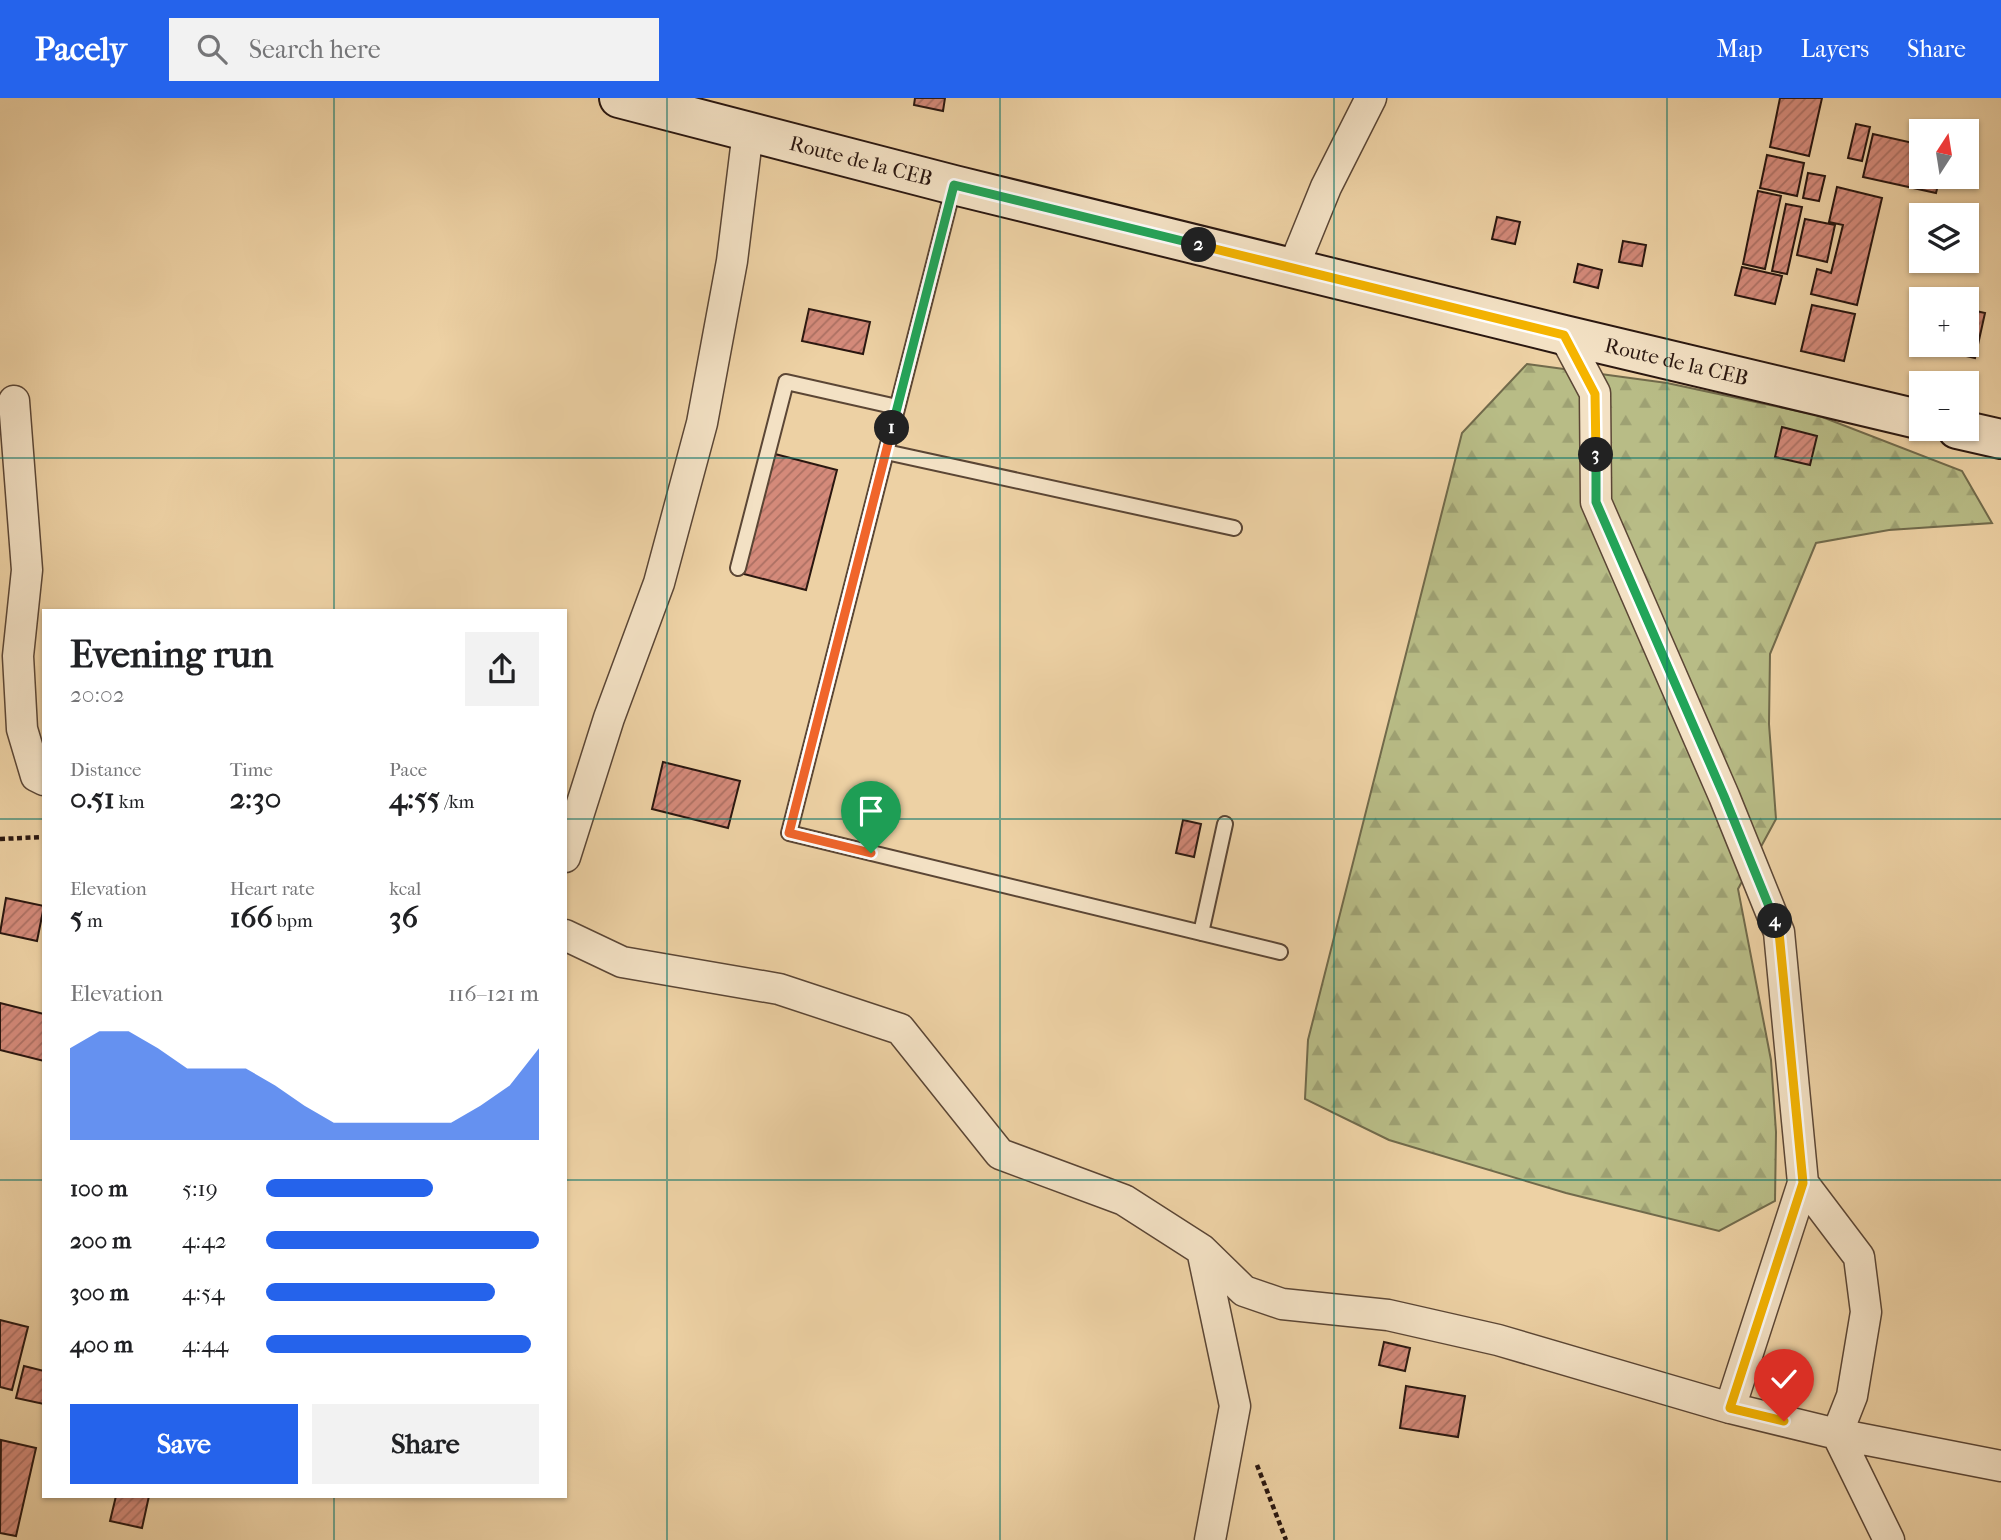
<!DOCTYPE html>
<html lang="en">
<head>
<meta charset="utf-8">
<style>
  body { margin:0; font-family:"IM FELL French Canon",serif; background:#f2f2f2; color:#202124; height:100vh; display:flex; flex-direction:column; font-size:26px; white-space:nowrap }
  * { box-sizing:border-box; margin:0 }
  p { font-size:23px; color:#757577 }
  .icon { flex:none; width:38px; height:38px; fill:none; stroke:currentColor; stroke-width:2; stroke-linecap:round; stroke-linejoin:round }
  .map { position:relative; flex:1; overflow:hidden }
  .sheet { position:absolute; left:42px; top:511px; width:525px; height:889px; display:flex; flex-direction:column; background:#fff; border-radius:0px; box-shadow:0 2px 5px #0004 }
  .sheet>* { flex:none }
  .needle { width:46px; rotate:12deg }
  .tools { position:absolute; left:1909px; top:21px; display:grid; gap:14px }
  .tools a { display:grid; place-items:center; width:70px; height:70px; border-radius:0px; background:#fff; box-shadow:0 2px 5px #0004; font-size:35px }
  .pin { position:absolute; display:grid; place-items:center; width:60px; height:60px; color:#fff; margin:-72px -30px; border-radius:50% 50% 50% 0; rotate:-45deg; box-shadow:0 0 7px #0007 }
  .pin .icon { rotate:45deg }
  .km { position:absolute; width:35px; height:35px; margin:-18px; border-radius:50%; background:#222; color:#fff; font-size:19px; line-height:35px; text-align:center }
  .round { display:grid; place-items:center; flex:none; width:74px; height:74px; border-radius:0px; background:#f2f2f2 }
  .summary { display:flex; align-items:center; justify-content:space-between; height:119px; padding:0 28px }
  h1 { font-size:38px; font-weight:700; line-height:52px }
  .stats { display:grid; grid-template-columns:repeat(3,1fr); gap:10px; height:119px; padding:7px 28px }
  .stats div { display:grid; align-content:center }
  .stats b { font-size:30px; font-weight:700 }
  .stats small { font-size:19px; font-weight:400 }
  .stats p { font-size:19px }
  .chart { height:196px; padding:14px 28px }
  .chart p { display:flex; justify-content:space-between }
  .chart svg { width:100%; height:126px; margin-top:7px; fill:#2563eb; opacity:.7 }
  .primary-button { display:flex; gap:14px; margin-top:auto; padding:14px 28px }
  .primary-button a { flex:1; height:80px; border-radius:0px; background:#2563eb; color:#fff; font-size:28px; font-weight:700; line-height:80px; text-align:center }
  .primary-button a+a { background:#f2f2f2; color:#202124 }
  ul { padding:0 28px; list-style:none; font-size:23px }
  li { display:grid; grid-template-columns:112px 84px 1fr; align-items:center; height:52px }
  li i { height:18px; border-radius:9px; background:#2563eb }
  header { display:flex; align-items:center; gap:42px; box-sizing:border-box; height:98px; padding:0 35px; background:#2563eb; color:#fff }
  header strong { font-size:33px }
  nav { display:flex; gap:38px; margin-inline-start:auto; font-size:24px }
  .search { width:490px; height:63px; background:#f2f2f2; display:flex; align-items:center; gap:18px; box-sizing:border-box; padding:0 24px; border-radius:0px; color:#757577; font-size:26px }
  .map>svg:first-child { display:block }
  .forest { fill:url(#forest-firs); stroke:#716a4b; stroke-width:2 }
  .building { fill:url(#building-hatch); stroke:#2a1710; stroke-width:2 }
  .lines { fill:none; stroke-linecap:round; stroke-linejoin:round }
  .service-casing { stroke:#5b4635; stroke-width:18 }
  .minor-casing { stroke:#5b4635; stroke-width:33 }
  .secondary-casing { stroke:#2a1710; stroke-width:42 }
  .path { stroke:#2a1710; stroke-width:4.5; stroke-dasharray:5 3.5; stroke-linecap:butt }
  .service { stroke:#f3e1c4; stroke-width:14 }
  .minor { stroke:#f3e1c4; stroke-width:30 }
  .secondary { stroke:#f3e1c4; stroke-width:38 }
  .split-1-casing { stroke:#fff; stroke-width:14 }
  .split-2-casing { stroke:#fff; stroke-width:14 }
  .split-3-casing { stroke:#fff; stroke-width:14 }
  .split-4-casing { stroke:#fff; stroke-width:14 }
  .split-5-casing { stroke:#fff; stroke-width:14 }
  .split-1 { stroke:#f0652b; stroke-width:9 }
  .split-2 { stroke:#22a559; stroke-width:9 }
  .split-3 { stroke:#f5b400; stroke-width:9 }
  .split-4 { stroke:#22a559; stroke-width:9 }
  .split-5 { stroke:#f5b400; stroke-width:9 }
  .grid { fill:none; stroke:#0f766e; stroke-width:2; stroke-opacity:0.55 }
  .labels { text-anchor:middle; stroke-width:7; stroke-linejoin:round; paint-order:stroke }
  .street-label { font-size:21px; fill:#2a1710; stroke:#f3e1c4 }
</style>
</head>
<body>
<header>
<strong>Pacely</strong>
<div class="search"><svg class="icon" aria-label="search" viewBox="0 0 24 24"><circle cx="10" cy="10" r="6"/><path d="M15 15l6 6"/></svg>Search here</div>
<nav><a>Map</a><a>Layers</a><a>Share</a></nav>
</header>
<div class="map">
<svg width="2001" height="1442" viewBox="0 0 2001 1442">
  <defs>
    <pattern id="forest-firs" width="22" height="20" patternUnits="userSpaceOnUse" patternTransform="scale(1.75)"><rect width="22" height="20" fill="#b8bc86"/><path d="M5 1l3.5 6h-7zM16 11l3.5 6h-7z" fill="#9ea173"/></pattern>
    <pattern id="building-hatch" width="6" height="6" patternUnits="userSpaceOnUse" patternTransform="scale(1.75)"><rect width="6" height="6" fill="#d48a7a"/><path d="M-1 1l2-2M0 6l6-6M5 7l2-2" fill="none" stroke="#ac7063"/></pattern>
  </defs>
  <rect width="100%" height="100%" fill="#edd1a4"/>
  <filter id="stains"><feTurbulence type="fractalNoise" baseFrequency=".00286" numOctaves="4"/><feColorMatrix values="0 0 0 0 .2 0 0 0 0 .09 0 0 0 0 .02 0 0 0 .5 -.17"/></filter>
  <radialGradient id="worn" r=".72"><stop offset=".6" stop-color="#630" stop-opacity="0"/><stop offset="1" stop-color="#630" stop-opacity=".3"/></radialGradient>
  <path class="forest" d="M 1527,266 L 1667,285 L 1817,317 L 1962,373 L 1992,425 L 1889,432 L 1816,445 L 1770,556 L 1769,626 L 1776,721 L 1738,791 L 1771,962 L 1776,1034 L 1775,1103 L 1719,1133 L 1566,1095 L 1389,1042 L 1305,1001 L 1308,942 L 1462,335 Z"/>
  <path class="building" d="M 915,0 L 945,0 L 943,13 L 914,7 Z
    M 1780,0 L 1822,0 L 1809,58 L 1770,49 Z
    M 1856,26 L 1870,29 L 1862,63 L 1848,60 Z
    M 1873,36 L 1922,47 L 1922,79 L 1940,79 L 1936,95 L 1863,79 Z
    M 1767,57 L 1804,65 L 1797,98 L 1760,90 Z
    M 1808,75 L 1825,78 L 1819,103 L 1803,100 Z
    M 1837,89 L 1882,100 L 1857,207 L 1811,196 L 1817,171 L 1831,175 L 1843,127 L 1829,124 Z
    M 1758,93 L 1781,98 L 1765,171 L 1743,166 Z
    M 1786,106 L 1802,109 L 1787,176 L 1772,173 Z
    M 1497,119 L 1520,124 L 1515,146 L 1492,141 Z
    M 1805,121 L 1835,127 L 1827,164 L 1797,157 Z
    M 1623,143 L 1646,147 L 1642,168 L 1619,164 Z
    M 1578,166 L 1602,172 L 1598,190 L 1574,184 Z
    M 1742,169 L 1782,178 L 1775,206 L 1735,197 Z
    M 1812,207 L 1855,216 L 1844,263 L 1801,253 Z
    M 809,211 L 870,224 L 863,256 L 802,243 Z
    M 1967,211 L 1985,215 L 1975,260 L 1953,255 L 1954,247 L 1967,247 Z
    M 1782,329 L 1817,338 L 1810,367 L 1775,359 Z
    M 775,356 L 837,372 L 806,492 L 744,476 Z
    M 663,664 L 740,683 L 728,730 L 652,711 Z
    M 1183,722 L 1201,726 L 1194,759 L 1176,755 Z
    M 6,800 L 44,808 L 37,843 L 0,835 Z
    M 0,905 L 44,916 L 44,963 L 0,952 Z
    M 0,1222 L 28,1229 L 12,1292 L 0,1289 Z
    M 1384,1244 L 1410,1250 L 1405,1273 L 1379,1267 Z
    M 24,1268 L 44,1273 L 44,1306 L 16,1300 Z
    M 1406,1288 L 1465,1298 L 1458,1339 L 1400,1330 Z
    M 1,1342 L 36,1350 L 16,1438 L 0,1435 Z
    M 116,1398 L 149,1398 L 142,1430 L 110,1423 Z"/>
  <g class="lines">
    <g class="service-casing">
      <path id="service" d="M 954,87 L 789,735 L 1280,854
        M 886,354 L 1234,430
        M 738,470 L 786,284 L 897,309
        M 1201,835 L 1225,726"/>
    </g>
    <g class="minor-casing">
      <path id="minor" d="M 1293,170 L 1326,89 L 1371,0
        M 1564,237 L 1595,295 L 1596,404 L 1724,698 L 1779,834 L 1803,1085 L 1730,1310 L 1837,1336 L 1889,1442
        M 14,303 L 27,472 L 18,558 L 22,631 L 36,678 L 44,682
        M 565,759 L 609,620 L 659,485 L 702,325 L 732,163 L 748,33
        M 565,837 L 622,864 L 779,891 L 900,931 L 1000,1056 L 1124,1102 L 1202,1152 L 1244,1193 L 1282,1206 L 1388,1217 L 1498,1242 L 1730,1310
        M 1803,1085 L 1859,1159 L 1866,1214 L 1852,1298 L 1837,1336 L 2001,1368
        M 1202,1152 L 1235,1308 L 1210,1442"/>
    </g>
    <g class="secondary-casing">
      <g id="secondary">
        <path id="s1" d="M 619,0 L 954,87 L 1564,237 L 1922,322"/>
        <path d="M 1957,331 L 2001,341"/>
      </g>
    </g>
    <path class="path" d="M 0,741 L 44,739
      M 1257,1367 L 1286,1442"/>
    <use href="#service" class="service"/>
    <use href="#minor" class="minor"/>
    <use href="#secondary" class="secondary"/>
  </g>
  <g class="lines">
    <g class="split-1-casing">
      <path id="split-1" d="M 871,755 L 789,735 L 892,330"/>
    </g>
    <g class="split-2-casing">
      <path id="split-2" d="M 892,330 L 954,87 L 1199,147"/>
    </g>
    <g class="split-3-casing">
      <path id="split-3" d="M 1199,147 L 1564,237 L 1595,296 L 1596,357"/>
    </g>
    <g class="split-4-casing">
      <path id="split-4" d="M 1596,357 L 1596,404 L 1724,698 L 1775,823"/>
    </g>
    <g class="split-5-casing">
      <path id="split-5" d="M 1775,823 L 1779,834 L 1803,1085 L 1730,1310 L 1784,1323"/>
    </g>
    <use href="#split-1" class="split-1"/>
    <use href="#split-2" class="split-2"/>
    <use href="#split-3" class="split-3"/>
    <use href="#split-4" class="split-4"/>
    <use href="#split-5" class="split-5"/>
  </g>
  <path class="grid" d="M 334,0 L 334,513M 667,0 L 667,1442M 1000,0 L 1000,1442M 1334,0 L 1334,1442M 1667,0 L 1667,1442M 0,360 L 2001,360M 0,721 L 44,721M 565,721 L 2001,721M 0,1082 L 44,1082M 565,1082 L 2001,1082M 334,1398 L 334,1442"/>
  <g class="labels">
    <g class="street-label">
      <text dy="7" stroke="none"><textPath href="#s1" startOffset="250">Route de la CEB</textPath></text>
      <text dy="7" stroke="none"><textPath href="#s1" startOffset="1090">Route de la CEB</textPath></text>
    </g>
  </g>
  <rect width="100%" height="100%" filter="url(#stains)"/>
  <rect width="100%" height="100%" fill="url(#worn)"/>
</svg>
<div class="tools">
<a><svg class="needle" viewBox="-14 -14 28 28"><path d="M0-13l5 13h-10z" fill="#e53935"/><path d="M0 13l5-13h-10z" fill="#757577"/></svg></a>
<a><svg class="icon" aria-label="layers" viewBox="0 0 24 24"><path d="M12 4l9 5-9 5-9-5zM3 14l9 5 9-5"/></svg></a>
<a>+</a>
<a>−</a>
</div>
<div class="pin" style="left:871px;top:755px;background:#1e9e55"><svg class="icon" aria-label="arrive" viewBox="0 0 24 24"><path d="M6 21V4h12l-3 4 3 4H6"/></svg></div>
<div class="pin" style="left:1784px;top:1323px;background:#d93025"><svg class="icon" aria-label="check" viewBox="0 0 24 24"><path d="M5 12l5 5 9-10"/></svg></div>
<b class="km" style="left:892px;top:330px">1</b>
<b class="km" style="left:1199px;top:147px">2</b>
<b class="km" style="left:1596px;top:357px">3</b>
<b class="km" style="left:1775px;top:823px">4</b>
<section class="sheet">
<div class="summary"><div><h1>Evening run</h1><p>20:02</p></div><a class="round"><svg class="icon" aria-label="share" viewBox="0 0 24 24"><path d="M12 15V3M7 8l5-5 5 5M5 13v7h14v-7"/></svg></a></div>
<div class="stats">
<div><p>Distance</p><b>0.51<small> km</small></b></div>
<div><p>Time</p><b>2:30</b></div>
<div><p>Pace</p><b>4:55<small> /km</small></b></div>
</div>
<div class="stats">
<div><p>Elevation</p><b>5<small> m</small></b></div>
<div><p>Heart rate</p><b>166<small> bpm</small></b></div>
<div><p>kcal</p><b>36</b></div>
</div>
<div class="chart"><p><span>Elevation</span>116–121 m</p>
<svg viewBox="0 0 160 44" preserveAspectRatio="none"><path d="M0 44V12L10 6L20 6L30 12L40 19L50 19L60 19L70 25L80 32L90 38L100 38L110 38L120 38L130 38L140 32L150 25L160 12V44z"/></svg>
</div>
<ul>
<li><b>100 m</b>5:19<i style="width:61%"></i></li>
<li><b>200 m</b>4:42<i style="width:100%"></i></li>
<li><b>300 m</b>4:54<i style="width:84%"></i></li>
<li><b>400 m</b>4:44<i style="width:97%"></i></li>
</ul>
<div class="primary-button"><a>Save</a><a>Share</a></div>
</section>
</div>
</body>
</html>
